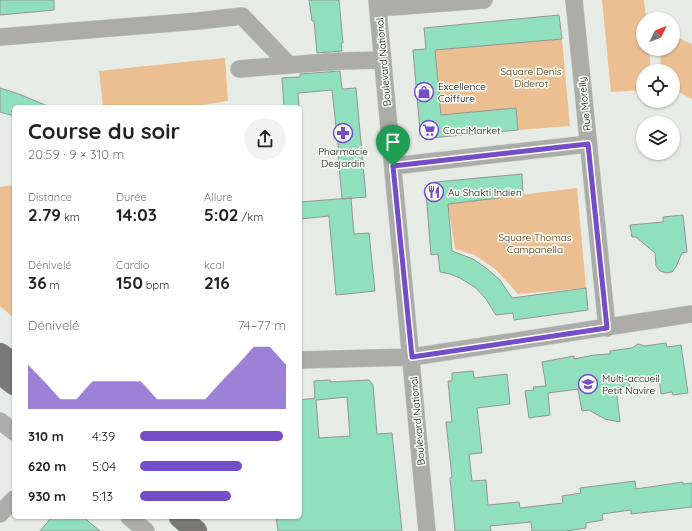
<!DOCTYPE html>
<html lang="fr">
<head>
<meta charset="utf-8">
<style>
  body { margin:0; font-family:Quicksand,sans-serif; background:#f2f2f2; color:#222; height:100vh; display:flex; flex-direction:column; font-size:15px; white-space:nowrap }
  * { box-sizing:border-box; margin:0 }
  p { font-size:13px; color:#767676 }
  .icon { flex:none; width:22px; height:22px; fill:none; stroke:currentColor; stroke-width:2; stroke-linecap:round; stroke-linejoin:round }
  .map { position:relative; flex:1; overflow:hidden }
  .sheet { position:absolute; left:12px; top:105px; width:290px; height:414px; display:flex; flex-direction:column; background:#fff; border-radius:6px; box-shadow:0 1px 3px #0004 }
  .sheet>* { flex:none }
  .needle { width:26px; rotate:47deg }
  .buttons { position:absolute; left:636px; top:12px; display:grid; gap:8px }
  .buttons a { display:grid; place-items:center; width:44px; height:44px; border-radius:50%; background:#fff; box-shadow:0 1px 3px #0004; font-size:20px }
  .pin { position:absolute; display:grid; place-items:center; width:34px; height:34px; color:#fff; margin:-41px -17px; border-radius:50% 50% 50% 0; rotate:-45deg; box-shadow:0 0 4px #0007 }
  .pin .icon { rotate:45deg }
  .round { display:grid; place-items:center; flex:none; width:42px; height:42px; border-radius:21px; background:#f2f2f2 }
  .overview { display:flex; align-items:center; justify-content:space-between; height:68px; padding:0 16px }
  h1 { font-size:22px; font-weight:700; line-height:30px }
  .metrics { display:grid; grid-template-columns:repeat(3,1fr); gap:6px; height:68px; padding:4px 16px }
  .metrics div { display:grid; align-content:center }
  .metrics b { font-size:17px; font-weight:700 }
  .metrics small { font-size:11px; font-weight:400 }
  .metrics p { font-size:11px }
  .chart { height:112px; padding:8px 16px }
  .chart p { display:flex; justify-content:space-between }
  .chart svg { width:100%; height:72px; margin-top:4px; fill:#754dc6; opacity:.7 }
  ul { padding:0 16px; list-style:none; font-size:13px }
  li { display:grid; grid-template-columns:64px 48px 1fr; align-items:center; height:30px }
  li i { height:10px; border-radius:5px; background:#754dc6 }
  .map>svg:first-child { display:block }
  .green { fill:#ebbf91 }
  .building { fill:#91e0bd; stroke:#929794; fill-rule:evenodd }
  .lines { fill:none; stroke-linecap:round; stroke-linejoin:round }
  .minor-casing { stroke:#c5c9c3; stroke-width:18 }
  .major-casing { stroke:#c5c9c3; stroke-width:23 }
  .minor { stroke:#acaca9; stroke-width:17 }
  .major { stroke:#797874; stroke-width:22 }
  .route-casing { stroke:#fff; stroke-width:8 }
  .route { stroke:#754dc6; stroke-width:5 }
  .labels { text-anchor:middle; stroke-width:3.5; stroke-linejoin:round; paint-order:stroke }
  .street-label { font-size:10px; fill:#131412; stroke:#f5f8f2 }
  .park-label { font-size:10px; fill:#553306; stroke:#f5f8f2 }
  .poi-label { font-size:10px; fill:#131412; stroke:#f5f8f2; text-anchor:start }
</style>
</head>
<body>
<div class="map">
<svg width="692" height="531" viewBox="0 0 692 531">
  <rect width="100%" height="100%" fill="#e7ebe5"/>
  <path class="green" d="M 602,0 L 644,0 L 646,19 L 643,19 L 643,49 L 649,49 L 651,71 L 643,71 L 643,90 L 611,92 Z
    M 673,36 L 692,44 L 692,99 L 673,89 L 673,71 L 660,71 L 661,49 L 673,49 Z
    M 562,39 L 570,126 L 518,130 L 516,108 L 441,115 L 435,50 Z
    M 225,58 L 228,101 L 189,107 L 103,107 L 99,71 L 184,62 Z
    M 14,185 L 14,318 L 0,306 L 0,187 Z
    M 577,188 L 586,288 L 518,294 L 496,270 L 475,255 L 455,249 L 448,204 Z"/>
  <path class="building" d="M 0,0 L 54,0 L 54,10 L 0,15 Z
    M 309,0 L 339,0 L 343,43 L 341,43 L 342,51 L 317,53 L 314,21 L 312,21 Z
    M 559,15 L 562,39 L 435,50 L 441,115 L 516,108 L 518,130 L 430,138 L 426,138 L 422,135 L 420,131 L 413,50 L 426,49 L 424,28 Z
    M 340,71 L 342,89 L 356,88 L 366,197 L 342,199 L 338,154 L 339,154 L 332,90 L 298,93 L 299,107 L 284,107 L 282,78 L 300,77 L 300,74 Z
    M 0,88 L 19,94 L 50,107 L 14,107 L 14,116 L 0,112 Z
    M 522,174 L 523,195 L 448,204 L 452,251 L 473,259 L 486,268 L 500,280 L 512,298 L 586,288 L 588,310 L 514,320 L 513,313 L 496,315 L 486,299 L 476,288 L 460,278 L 450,274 L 440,272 L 438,254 L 431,255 L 426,192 L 430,185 L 436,182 Z
    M 351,198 L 354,234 L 369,233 L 375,291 L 336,295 L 329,216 L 300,219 L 300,202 Z
    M 683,215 L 687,252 L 682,253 L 676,267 L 672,272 L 667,273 L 660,271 L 656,266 L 655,253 L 636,237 L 632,237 L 630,225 L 663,222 L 663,217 Z
    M 666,343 L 667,347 L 681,345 L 688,393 L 673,395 L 672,392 L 661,394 L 659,378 L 629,382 L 630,386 L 616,387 L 620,422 L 605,419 L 589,410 L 582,411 L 578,389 L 548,393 L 550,415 L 529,418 L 525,391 L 534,390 L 533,387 L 546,386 L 542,362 L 574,356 L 574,359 L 594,355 L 610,354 L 610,351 L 632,348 L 638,344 L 645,346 Z
    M 473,371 L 474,378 L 507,374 L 510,404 L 477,408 L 482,453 L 469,454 L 472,481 L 486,480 L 488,505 L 519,502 L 520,508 L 563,503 L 562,496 L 581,493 L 580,488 L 635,481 L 636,489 L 683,482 L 683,484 L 692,483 L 692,507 L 631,514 L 631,510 L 602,514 L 603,520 L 586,523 L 586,528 L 566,531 L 532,531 L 531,522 L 490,526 L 491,531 L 455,531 L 450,478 L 452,477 L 446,422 L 452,422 L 448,381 L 452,381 L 452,373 Z
    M 330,380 L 330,382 L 369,380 L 373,385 L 377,434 L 392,433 L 402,531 L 278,531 L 276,517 L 300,517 L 300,400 L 315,398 L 314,381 ZM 347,397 L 350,436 L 319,438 L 316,400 Z
    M 52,517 L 83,517 L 100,531 L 40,531 Z"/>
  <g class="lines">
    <g class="minor-casing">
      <path id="minor" d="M 377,0 L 427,531
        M 574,0 L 607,328
        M 378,8 L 484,0
        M 0,37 L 198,21 L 242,16 L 289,65 L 341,61 L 383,60
        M 239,69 L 289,65
        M 393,166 L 588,144
        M 300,360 L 412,357 L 692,314
        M 0,421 L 14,432
        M 0,514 L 14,499
        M 129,517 L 146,531"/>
    </g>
    <g class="major-casing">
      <path id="major" d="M 0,354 L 14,364
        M 0,373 L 14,384
        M 180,517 L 196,531"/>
    </g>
    <use href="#minor" class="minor"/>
    <use href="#major" class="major"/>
  </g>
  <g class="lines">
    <g class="route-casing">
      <path id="route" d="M 588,144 L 607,328 L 412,357 L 393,166 Z"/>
    </g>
    <use href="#route" class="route"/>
  </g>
  <defs>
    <g id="shop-ring" transform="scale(1)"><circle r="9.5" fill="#f5f8f2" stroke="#754dc6" stroke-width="1.5"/><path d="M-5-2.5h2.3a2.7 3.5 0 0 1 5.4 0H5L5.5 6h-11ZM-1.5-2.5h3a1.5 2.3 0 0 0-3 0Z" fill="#754dc6"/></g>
    <g id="supermarket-ring" transform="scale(1)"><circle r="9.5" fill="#f5f8f2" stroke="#754dc6" stroke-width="1.5"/><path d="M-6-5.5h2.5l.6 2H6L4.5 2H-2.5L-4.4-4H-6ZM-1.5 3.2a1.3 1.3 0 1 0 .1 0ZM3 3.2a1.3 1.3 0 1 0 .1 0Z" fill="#754dc6"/></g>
    <g id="pharmacy-ring" transform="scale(1)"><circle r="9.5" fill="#f5f8f2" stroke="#754dc6" stroke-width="1.5"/><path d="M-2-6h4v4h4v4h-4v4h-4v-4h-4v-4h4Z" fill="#754dc6"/></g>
    <g id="restaurant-ring" transform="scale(1)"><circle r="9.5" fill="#f5f8f2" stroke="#754dc6" stroke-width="1.5"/><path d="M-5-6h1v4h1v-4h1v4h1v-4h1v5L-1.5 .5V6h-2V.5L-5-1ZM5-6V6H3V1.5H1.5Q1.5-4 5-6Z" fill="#754dc6"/></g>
    <g id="school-ring" transform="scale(1)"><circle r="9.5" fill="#f5f8f2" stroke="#754dc6" stroke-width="1.5"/><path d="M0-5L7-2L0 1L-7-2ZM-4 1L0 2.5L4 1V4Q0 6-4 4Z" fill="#754dc6"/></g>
  </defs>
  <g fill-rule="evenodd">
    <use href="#shop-ring" x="424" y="92"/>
    <use href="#supermarket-ring" x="429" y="130"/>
    <use href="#pharmacy-ring" x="343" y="133"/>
    <use href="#restaurant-ring" x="434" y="192"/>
    <use href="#school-ring" x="588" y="384"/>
  </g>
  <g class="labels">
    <g class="street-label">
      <text transform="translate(383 62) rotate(-95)" y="4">Boulevard National</text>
      <text transform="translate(584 104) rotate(-96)" y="4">Rue Morelly</text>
      <text transform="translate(417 421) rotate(-95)" y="4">Boulevard National</text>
    </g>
    <g class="park-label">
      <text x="531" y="75">Square Denis<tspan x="531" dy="12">Diderot</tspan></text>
      <text x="535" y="241">Square Thomas<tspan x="535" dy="12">Campanella</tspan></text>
    </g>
    <g class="poi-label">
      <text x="438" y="90">Excellence<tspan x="438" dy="12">Coiffure</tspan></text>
      <text x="443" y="134">CocciMarket</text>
      <text x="343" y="155" text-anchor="middle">Pharmacie<tspan x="343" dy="12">Desjardin</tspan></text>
      <text x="448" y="196">Au Shakti Indien</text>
      <text x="602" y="382">Multi-accueil<tspan x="602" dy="12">Petit Navire</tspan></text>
    </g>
  </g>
</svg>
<div class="buttons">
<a><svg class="needle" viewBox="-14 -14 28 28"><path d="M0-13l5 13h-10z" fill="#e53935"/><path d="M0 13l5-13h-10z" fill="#767676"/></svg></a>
<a><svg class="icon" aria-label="locate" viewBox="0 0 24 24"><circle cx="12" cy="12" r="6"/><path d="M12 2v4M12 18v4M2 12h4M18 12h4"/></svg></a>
<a><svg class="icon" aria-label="layers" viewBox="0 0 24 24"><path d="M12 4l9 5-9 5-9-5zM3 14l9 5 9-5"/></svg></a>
</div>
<div class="pin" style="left:393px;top:166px;background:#1e9e55"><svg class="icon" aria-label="arrive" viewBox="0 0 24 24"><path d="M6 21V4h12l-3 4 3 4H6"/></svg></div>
<section class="sheet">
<div class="overview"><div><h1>Course du soir</h1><p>20:59 · 9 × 310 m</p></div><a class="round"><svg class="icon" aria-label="share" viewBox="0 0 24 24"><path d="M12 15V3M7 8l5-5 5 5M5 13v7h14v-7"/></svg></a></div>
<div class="metrics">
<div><p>Distance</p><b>2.79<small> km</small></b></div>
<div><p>Durée</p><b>14:03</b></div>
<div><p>Allure</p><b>5:02<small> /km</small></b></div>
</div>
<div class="metrics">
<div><p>Dénivelé</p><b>36<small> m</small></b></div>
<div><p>Cardio</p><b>150<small> bpm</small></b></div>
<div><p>kcal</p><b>216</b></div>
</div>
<div class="chart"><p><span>Dénivelé</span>74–77 m</p>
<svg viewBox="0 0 160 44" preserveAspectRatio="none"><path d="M0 44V17L10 27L20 38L30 38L40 27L50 27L60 27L70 27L80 38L90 38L100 38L110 38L120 27L130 17L140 6L150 6L160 17V44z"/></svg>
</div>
<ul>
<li><b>310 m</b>4:39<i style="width:98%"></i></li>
<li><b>620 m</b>5:04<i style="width:70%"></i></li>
<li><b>930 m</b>5:13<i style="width:62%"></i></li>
</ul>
</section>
</div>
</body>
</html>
